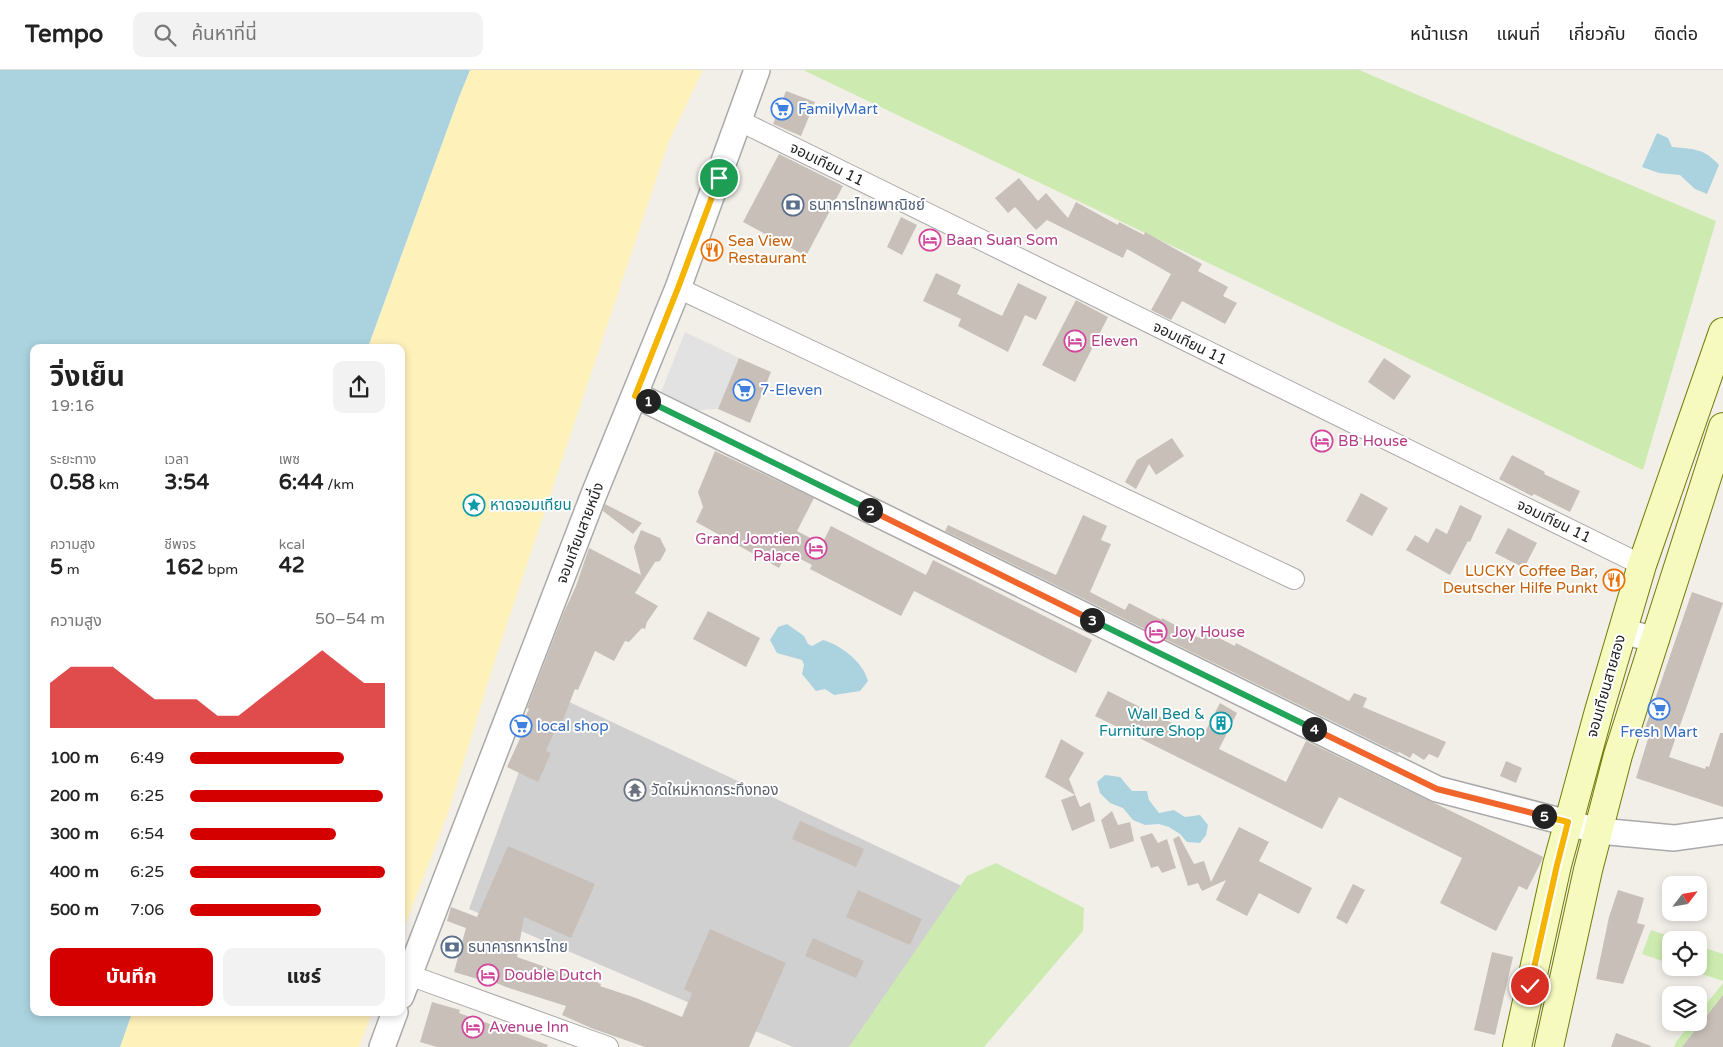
<!DOCTYPE html>
<html lang="th">
<head>
<meta charset="utf-8">
<style>
  body { margin:0; font-family:"Varela Round","Noto Sans Thai",sans-serif; background:#f2f2f2; color:#222; height:100vh; display:flex; flex-direction:column; font-size:19px; white-space:nowrap }
  * { box-sizing:border-box; margin:0 }
  p { font-size:16px; color:#767676 }
  .icon { flex:none; width:28px; height:28px; fill:none; stroke:currentColor; stroke-width:2; stroke-linecap:round; stroke-linejoin:round }
  .map { position:relative; flex:1; overflow:hidden }
  .details { position:absolute; left:30px; top:274px; width:375px; height:672px; display:flex; flex-direction:column; background:#fff; border-radius:10px; box-shadow:0 2px 8px #0003 }
  .details>* { flex:none }
  .needle { width:32px; rotate:59deg }
  .controls { position:absolute; left:1662px; top:806px; display:grid; gap:10px }
  .controls a { display:grid; place-items:center; width:45px; height:45px; border-radius:10px; background:#fff; box-shadow:0 2px 8px #0003; font-size:25px }
  .pin { position:absolute; display:grid; place-items:center; width:42px; height:42px; color:#fff; margin:-21px; border:2px solid #fff; border-radius:50%; box-shadow:0 1px 5px #0007 }
  .km { position:absolute; width:25px; height:25px; margin:-12px; border-radius:50%; background:#222; color:#fff; font-size:14px; line-height:25px; text-align:center }
  .round { display:grid; place-items:center; flex:none; width:52px; height:52px; border-radius:10px; background:#f2f2f2 }
  .overview { display:flex; align-items:center; justify-content:space-between; height:85px; padding:0 20px }
  h1 { font-size:28px; font-weight:700; line-height:38px }
  .stats { display:grid; grid-template-columns:repeat(3,1fr); gap:8px; height:85px; padding:5px 20px }
  .stats div { display:grid; align-content:center }
  .stats b { font-size:21px; font-weight:700 }
  .stats small { font-size:14px; font-weight:400 }
  .stats p { font-size:14px }
  .chart { height:140px; padding:10px 20px }
  .chart p { display:flex; justify-content:space-between }
  .chart svg { width:100%; height:90px; margin-top:5px; fill:#d40000; opacity:.7 }
  .action { display:flex; gap:10px; margin-top:auto; padding:10px 20px }
  .action a { flex:1; height:58px; border-radius:10px; background:#d40000; color:#fff; font-size:20px; font-weight:700; line-height:58px; text-align:center }
  .action a+a { background:#f2f2f2; color:#222 }
  ul { padding:0 20px; list-style:none; font-size:16px }
  li { display:grid; grid-template-columns:80px 60px 1fr; align-items:center; height:38px }
  li i { height:12px; border-radius:6px; background:#d40000 }
  header { display:flex; align-items:center; gap:30px; box-sizing:border-box; height:70px; padding:0 25px; background:#fff; border-bottom:1px solid #e0e0e0 }
  header strong { font-size:24px }
  nav { display:flex; gap:28px; margin-inline-start:auto; font-size:18px }
  .search { width:350px; height:45px; background:#f2f2f2; display:flex; align-items:center; gap:12px; box-sizing:border-box; padding:0 18px; border-radius:10px; color:#767676; font-size:19px }
  .map>svg:first-child { display:block }
  .religious { fill:#d0d0d0 }
  .grass { fill:#cdebb0 }
  .sand { fill:#fff1ba }
  .parking { fill:#e2e2e2 }
  .water { fill:#aad3df }
  .building { fill:#c7bfb8 }
  .lines { fill:none; stroke-linecap:round; stroke-linejoin:round }
  .minor-casing { stroke:#a9a9a9; stroke-width:22 }
  .tertiary-casing { stroke:#a9a9a9; stroke-width:28 }
  .secondary-casing { stroke:#707d05; stroke-width:30 }
  .minor { stroke:#fff; stroke-width:20 }
  .tertiary { stroke:#fff; stroke-width:25 }
  .secondary { stroke:#f7fabf; stroke-width:28 }
  .split-1-casing { stroke:#fff; stroke-width:10 }
  .split-2-casing { stroke:#fff; stroke-width:10 }
  .split-3-casing { stroke:#fff; stroke-width:10 }
  .split-4-casing { stroke:#fff; stroke-width:10 }
  .split-5-casing { stroke:#fff; stroke-width:10 }
  .split-6-casing { stroke:#fff; stroke-width:10 }
  .split-1 { stroke:#f5b400; stroke-width:6 }
  .split-2 { stroke:#22a559; stroke-width:6 }
  .split-3 { stroke:#f0652b; stroke-width:6 }
  .split-4 { stroke:#22a559; stroke-width:6 }
  .split-5 { stroke:#f0652b; stroke-width:6 }
  .split-6 { stroke:#f5b400; stroke-width:6 }
  .labels { text-anchor:middle; stroke-width:4; stroke-linejoin:round; paint-order:stroke }
  .shop-label { font-size:15px; fill:#366cbe; stroke:#fff; text-anchor:start }
  .street-label { font-size:15px; fill:#222; stroke:#fff }
  .service-label { font-size:15px; fill:#4e5e75; stroke:#fff; text-anchor:start }
  .hotel-label { font-size:15px; fill:#b23c85; stroke:#fff; text-anchor:start }
  .food-label { font-size:15px; fill:#c56008; stroke:#fff; text-anchor:start }
  .culture-label { font-size:15px; fill:#0d838f; stroke:#fff; text-anchor:start }
  .worship-label { font-size:15px; fill:#5b616d; stroke:#fff; text-anchor:start }
</style>
</head>
<body>
<header>
<strong>Tempo</strong>
<div class="search"><svg class="icon" aria-label="search" viewBox="0 0 24 24"><circle cx="10" cy="10" r="6"/><path d="M15 15l6 6"/></svg>ค้นหาที่นี่</div>
<nav><a>หน้าแรก</a><a>แผนที่</a><a>เกี่ยวกับ</a><a>ติดต่อ</a></nav>
</header>
<div class="map">
<svg width="1723" height="977" viewBox="0 0 1723 977">
  <rect width="100%" height="100%" fill="#f2efe9"/>
  <path class="religious" d="M 548,622 L 966,818 L 849,977 L 793,977 L 469,839 Z"/>
  <path class="grass" d="M 803,0 L 1359,0 L 1716,151 L 1643,400 Z
    M 996,793 L 1084,838 L 1083,861 L 984,977 L 849,977 L 967,806 Z
    M 1651,860 L 1680,870 L 1671,870 L 1671,894 L 1642,884 Z
    M 1699,876 L 1723,884 L 1723,911 L 1683,898 L 1699,898 Z
    M 1723,913 L 1723,925 L 1682,977 L 1674,977 L 1676,972 L 1691,953 L 1699,952 L 1699,943 Z"/>
  <path class="sand" d="M 470,0 L 703,0 L 669,71 L 494,593 L 448,743 L 401,866 L 401,278 L 368,278 L 459,27 Z
    M 132,943 L 372,943 L 359,977 L 120,977 Z"/>
  <path class="parking" d="M 685,262 L 739,288 L 718,339 L 685,341 L 659,327 Z"/>
  <path class="water" d="M 0,0 L 470,0 L 459,27 L 368,277 L 34,278 L 34,942 L 132,943 L 120,977 L 0,977 Z
    M 1657,63 L 1668,68 L 1672,77 C 1693,79 1704,78 1719,95 L 1707,124 L 1695,119 L 1680,105 L 1659,103 L 1642,97 Z
    M 787,554 L 804,566 L 808,574 L 812,576 L 823,570 C 841,575 863,592 868,611 L 860,621 L 834,625 L 825,619 L 816,621 L 802,604 L 804,595 L 802,590 L 777,583 L 770,570 L 778,557 Z
    M 1105,705 L 1120,707 L 1132,721 L 1147,721 L 1149,730 L 1159,743 L 1174,740 L 1185,747 L 1200,745 L 1208,755 L 1206,765 L 1200,773 L 1187,772 L 1180,764 L 1169,757 L 1159,754 L 1145,755 L 1133,750 L 1123,738 L 1110,733 L 1100,723 L 1097,712 Z"/>
  <path class="building" d="M 786,21 L 815,32 L 801,66 L 773,54 Z
    M 779,84 L 843,116 L 806,186 L 743,152 Z
    M 1019,108 L 1038,131 L 1046,123 L 1068,148 L 1076,132 L 1118,155 L 1119,152 L 1144,165 L 1145,162 L 1202,194 L 1198,201 L 1228,217 L 1223,226 L 1237,233 L 1225,254 L 1182,231 L 1171,250 L 1151,240 L 1171,204 L 1127,179 L 1123,188 L 1047,150 L 1036,160 L 1015,137 L 1008,143 L 995,128 Z
    M 901,147 L 917,155 L 902,185 L 887,177 Z
    M 936,203 L 961,215 L 957,224 L 1002,246 L 1018,213 L 1047,227 L 1036,250 L 1025,245 L 1008,282 L 958,256 L 961,249 L 923,231 Z
    M 1076,230 L 1108,247 L 1075,312 L 1042,295 Z
    M 739,288 L 771,302 L 750,353 L 718,339 Z
    M 1384,288 L 1411,306 L 1394,330 L 1368,312 Z
    M 1172,368 L 1184,386 L 1156,405 L 1149,394 L 1136,419 L 1125,412 L 1137,390 Z
    M 715,381 L 814,428 L 797,461 L 822,474 L 831,456 L 926,505 L 933,490 L 1092,570 L 1076,603 L 914,521 L 901,546 L 810,499 L 812,495 L 787,482 L 779,498 L 696,452 L 703,437 L 698,422 Z
    M 1512,385 L 1545,402 L 1544,404 L 1580,421 L 1570,442 L 1534,424 L 1532,426 L 1499,409 Z
    M 1361,423 L 1388,438 L 1372,466 L 1346,451 Z
    M 605,434 L 642,453 L 633,464 L 603,441 Z
    M 1460,435 L 1482,446 L 1470,472 L 1468,471 L 1450,505 L 1406,480 L 1415,465 L 1428,473 L 1436,458 L 1447,464 Z
    M 1083,445 L 1107,456 L 1101,470 L 1111,474 L 1090,522 L 1125,540 L 1129,533 L 1162,550 L 1162,548 L 1199,568 L 1203,560 L 1235,576 L 1236,573 L 1349,631 L 1354,623 L 1367,628 L 1363,637 L 1446,672 L 1438,688 L 1429,684 L 1424,690 L 1413,683 L 1410,688 L 1399,682 L 1397,683 L 945,461 L 948,455 L 1056,505 Z
    M 1508,458 L 1537,473 L 1524,498 L 1495,483 Z
    M 641,460 L 660,468 L 666,480 L 660,491 L 655,492 L 635,523 L 658,536 L 647,552 L 645,559 L 642,558 L 629,572 L 625,571 L 614,591 L 595,581 L 578,620 L 575,619 L 561,655 L 558,653 L 546,681 L 551,683 L 538,712 L 507,697 L 521,666 L 517,664 L 529,639 L 527,638 L 564,542 L 576,516 L 589,478 L 641,505 L 634,477 Z
    M 1692,522 L 1723,533 L 1669,687 L 1705,699 L 1706,696 L 1709,697 L 1720,663 L 1723,663 L 1723,737 L 1636,708 L 1648,669 L 1642,667 Z
    M 708,541 L 760,568 L 746,597 L 693,569 Z
    M 1108,621 L 1202,668 L 1220,633 L 1237,643 L 1219,679 L 1286,712 L 1306,671 L 1482,756 L 1543,787 L 1542,790 L 1527,820 L 1519,816 L 1496,861 L 1440,833 L 1462,788 L 1339,727 L 1322,759 L 1095,646 Z
    M 1061,669 L 1084,683 L 1069,709 L 1080,737 L 1090,732 L 1095,751 L 1072,761 L 1061,730 L 1075,725 L 1045,707 Z
    M 1506,691 L 1522,698 L 1516,713 L 1500,706 Z
    M 1112,741 L 1118,755 L 1130,752 L 1134,771 L 1110,779 L 1101,750 Z
    M 800,751 L 864,779 L 856,797 L 792,769 Z
    M 1239,757 L 1269,772 L 1259,791 L 1312,818 L 1299,844 L 1259,823 L 1247,846 L 1216,830 L 1226,810 L 1202,821 L 1198,813 L 1188,816 L 1173,769 L 1179,766 L 1194,794 L 1204,791 L 1211,812 Z
    M 1152,763 L 1158,773 L 1167,769 L 1176,798 L 1162,803 L 1158,796 L 1151,798 L 1140,767 Z
    M 508,776 L 595,814 L 571,868 L 524,847 L 517,887 L 577,908 L 579,905 L 601,914 L 600,916 L 636,928 L 682,947 L 692,923 L 684,919 L 710,859 L 786,893 L 749,977 L 645,977 L 591,958 L 562,945 L 566,936 L 506,917 L 482,907 L 481,910 L 454,902 L 466,858 L 447,851 L 451,837 L 477,847 Z
    M 1353,814 L 1365,820 L 1347,854 L 1336,848 Z
    M 858,820 L 922,849 L 910,875 L 846,847 Z
    M 1618,820 L 1644,828 L 1637,853 L 1645,855 L 1623,914 L 1596,909 L 1609,847 Z
    M 813,868 L 864,891 L 856,908 L 805,886 Z
    M 1492,882 L 1513,887 L 1495,965 L 1474,960 Z
    M 1723,925 L 1723,977 L 1682,977 Z
    M 432,932 L 460,940 L 459,943 L 548,975 L 547,977 L 437,977 L 420,972 Z
    M 1616,963 L 1651,976 L 1650,977 L 1611,977 Z"/>
  <g class="lines">
    <g class="minor-casing">
      <path id="minor" d="M 738,52 L 748,55 L 1642,495
        M 678,218 L 1294,509
        M 409,905 L 608,977"/>
    </g>
    <g class="tertiary-casing">
      <path id="tertiary" d="M 635,326 L 646,330 L 1437,719 L 1599,761 L 1674,768 L 1723,761
        M 1622,561 L 1656,570
        M 401,926 L 594,424 L 678,218 L 757,0
        M 382,977 L 395,942"/>
    </g>
    <g class="secondary-casing">
      <path id="secondary" d="M 1517,977 L 1557,795 L 1599,641 L 1642,495 L 1723,262
        M 1549,977 L 1588,800 L 1618,685 L 1723,357"/>
    </g>
    <use href="#minor" class="minor"/>
    <use href="#tertiary" class="tertiary"/>
    <use href="#secondary" class="secondary"/>
  </g>
  <g class="lines">
    <g class="split-1-casing">
      <path id="split-1" d="M 648,331 L 635,326 L 678,218 L 719,108"/>
    </g>
    <g class="split-2-casing">
      <path id="split-2" d="M 648,331 L 870,440"/>
    </g>
    <g class="split-3-casing">
      <path id="split-3" d="M 870,440 L 1092,550"/>
    </g>
    <g class="split-4-casing">
      <path id="split-4" d="M 1092,550 L 1314,659"/>
    </g>
    <g class="split-5-casing">
      <path id="split-5" d="M 1314,659 L 1437,719 L 1544,746"/>
    </g>
    <g class="split-6-casing">
      <path id="split-6" d="M 1530,916 L 1557,795 L 1568,752 L 1544,746"/>
    </g>
    <use href="#split-1" class="split-1"/>
    <use href="#split-2" class="split-2"/>
    <use href="#split-3" class="split-3"/>
    <use href="#split-4" class="split-4"/>
    <use href="#split-5" class="split-5"/>
    <use href="#split-6" class="split-6"/>
  </g>
  <defs>
    <g id="supermarket-ring" transform="scale(1.125)"><circle r="9.5" fill="#fff" stroke="#3f7fe0" stroke-width="1.5"/><path d="M-6-5.5h2.5l.6 2H6L4.5 2H-2.5L-4.4-4H-6ZM-1.5 3.2a1.3 1.3 0 1 0 .1 0ZM3 3.2a1.3 1.3 0 1 0 .1 0Z" fill="#3f7fe0"/></g>
    <g id="bank-ring" transform="scale(1.125)"><circle r="9.5" fill="#fff" stroke="#5c6f8a" stroke-width="1.5"/><path d="M-6-4H6V4H-6ZM0-2.3a2.3 2.3 0 1 0 0 4.6a2.3 2.3 0 1 0 0-4.6Z" fill="#5c6f8a"/></g>
    <g id="hotel-ring" transform="scale(1.125)"><circle r="9.5" fill="#fff" stroke="#d1479c" stroke-width="1.5"/><path d="M-6-4.5h1.5V1H6V5H4.5V3h-9V5H-6ZM-4 0a1.8 1.8 0 1 1 3.6 0ZM.5 0V-2.5h3Q6-2.5 6 0Z" fill="#d1479c"/></g>
    <g id="restaurant-ring" transform="scale(1.125)"><circle r="9.5" fill="#fff" stroke="#e8710a" stroke-width="1.5"/><path d="M-5-6h1v4h1v-4h1v4h1v-4h1v5L-1.5 .5V6h-2V.5L-5-1ZM5-6V6H3V1.5H1.5Q1.5-4 5-6Z" fill="#e8710a"/></g>
    <g id="sight-ring" transform="scale(1.125)"><circle r="9.5" fill="#fff" stroke="#0f9aa8" stroke-width="1.5"/><path d="M0-6L1.8-2.2L6-1.7L2.9 1.2L3.7 5.4L0 3.3L-3.7 5.4L-2.9 1.2L-6-1.7L-1.8-2.2Z" fill="#0f9aa8"/></g>
    <g id="building-ring" transform="scale(1.125)"><circle r="9.5" fill="#fff" stroke="#0f9aa8" stroke-width="1.5"/><path d="M-4-6H4V6H1V3H-1V6H-4ZM-2.5-4.3h1.7v1.8h-1.7ZM.8-4.3h1.7v1.8H.8ZM-2.5-1h1.7V.8h-1.7ZM.8-1h1.7V.8H.8Z" fill="#0f9aa8"/></g>
    <g id="temple-ring" transform="scale(1.125)"><circle r="9.5" fill="#fff" stroke="#6b7280" stroke-width="1.5"/><path d="M0-6L5-2H3V0L6.5 2.5H4V6H1.5V3h-3V6H-4V2.5H-6.5L-3 0V-2H-5Z" fill="#6b7280"/></g>
  </defs>
  <g fill-rule="evenodd">
    <use href="#supermarket-ring" x="782" y="39"/>
    <use href="#bank-ring" x="793" y="135"/>
    <use href="#hotel-ring" x="930" y="170"/>
    <use href="#restaurant-ring" x="712" y="180"/>
    <use href="#hotel-ring" x="1075" y="271"/>
    <use href="#supermarket-ring" x="744" y="320"/>
    <use href="#hotel-ring" x="1322" y="371"/>
    <use href="#sight-ring" x="474" y="435"/>
    <use href="#hotel-ring" x="816" y="478"/>
    <use href="#restaurant-ring" x="1614" y="510"/>
    <use href="#hotel-ring" x="1156" y="562"/>
    <use href="#supermarket-ring" x="1659" y="639"/>
    <use href="#building-ring" x="1221" y="653"/>
    <use href="#supermarket-ring" x="521" y="656"/>
    <use href="#temple-ring" x="635" y="720"/>
    <use href="#bank-ring" x="452" y="877"/>
    <use href="#hotel-ring" x="488" y="905"/>
    <use href="#hotel-ring" x="473" y="957"/>
  </g>
  <g class="labels">
    <g class="shop-label">
      <text x="798" y="44">FamilyMart</text>
      <text x="760" y="325">7-Eleven</text>
      <text x="537" y="661">local shop</text>
      <text x="1659" y="667" text-anchor="middle">Fresh Mart</text>
    </g>
    <g class="street-label">
      <text transform="translate(827 94) rotate(26)" y="5">จอมเทียน 11</text>
      <text transform="translate(1190 273) rotate(26)" y="5">จอมเทียน 11</text>
      <text transform="translate(1554 451) rotate(26)" y="5">จอมเทียน 11</text>
      <text transform="translate(580 463) rotate(-69)" y="5">จอมเทียนสายหนึ่ง</text>
      <text transform="translate(1606 616) rotate(-74)" y="5">จอมเทียนสายสอง</text>
    </g>
    <g class="service-label">
      <text x="809" y="140">ธนาคารไทยพาณิชย์</text>
      <text x="468" y="882">ธนาคารทหารไทย</text>
    </g>
    <g class="hotel-label">
      <text x="946" y="175">Baan Suan Som</text>
      <text x="1091" y="276">Eleven</text>
      <text x="1338" y="376">BB House</text>
      <text x="800" y="474" text-anchor="end">Grand Jomtien<tspan x="800" dy="17">Palace</tspan></text>
      <text x="1172" y="567">Joy House</text>
      <text x="504" y="910">Double Dutch</text>
      <text x="489" y="962">Avenue Inn</text>
    </g>
    <g class="food-label">
      <text x="728" y="176">Sea View<tspan x="728" dy="17">Restaurant</tspan></text>
      <text x="1598" y="506" text-anchor="end">LUCKY Coffee Bar,<tspan x="1598" dy="17">Deutscher Hilfe Punkt</tspan></text>
    </g>
    <g class="culture-label">
      <text x="490" y="440">หาดจอมเทียน</text>
      <text x="1205" y="649" text-anchor="end">Wall Bed &amp;<tspan x="1205" dy="17">Furniture Shop</tspan></text>
    </g>
    <g class="worship-label">
      <text x="651" y="725">วัดใหม่หาดกระทึงทอง</text>
    </g>
  </g>
</svg>
<div class="controls">
<a><svg class="needle" viewBox="-14 -14 28 28"><path d="M0-13l5 13h-10z" fill="#e53935"/><path d="M0 13l5-13h-10z" fill="#767676"/></svg></a>
<a><svg class="icon" aria-label="locate" viewBox="0 0 24 24"><circle cx="12" cy="12" r="6"/><path d="M12 2v4M12 18v4M2 12h4M18 12h4"/></svg></a>
<a><svg class="icon" aria-label="layers" viewBox="0 0 24 24"><path d="M12 4l9 5-9 5-9-5zM3 14l9 5 9-5"/></svg></a>
</div>
<div class="pin" style="left:719px;top:108px;background:#1e9e55"><svg class="icon" aria-label="arrive" viewBox="0 0 24 24"><path d="M6 21V4h12l-3 4 3 4H6"/></svg></div>
<div class="pin" style="left:1530px;top:916px;background:#d93025"><svg class="icon" aria-label="check" viewBox="0 0 24 24"><path d="M5 12l5 5 9-10"/></svg></div>
<b class="km" style="left:648px;top:331px">1</b>
<b class="km" style="left:870px;top:440px">2</b>
<b class="km" style="left:1092px;top:550px">3</b>
<b class="km" style="left:1314px;top:659px">4</b>
<b class="km" style="left:1544px;top:746px">5</b>
<section class="details">
<div class="overview"><div><h1>วิ่งเย็น</h1><p>19:16</p></div><a class="round"><svg class="icon" aria-label="share" viewBox="0 0 24 24"><path d="M12 15V3M7 8l5-5 5 5M5 13v7h14v-7"/></svg></a></div>
<div class="stats">
<div><p>ระยะทาง</p><b>0.58<small> km</small></b></div>
<div><p>เวลา</p><b>3:54</b></div>
<div><p>เพซ</p><b>6:44<small> /km</small></b></div>
</div>
<div class="stats">
<div><p>ความสูง</p><b>5<small> m</small></b></div>
<div><p>ชีพจร</p><b>162<small> bpm</small></b></div>
<div><p>kcal</p><b>42</b></div>
</div>
<div class="chart"><p><span>ความสูง</span>50–54 m</p>
<svg viewBox="0 0 160 44" preserveAspectRatio="none"><path d="M0 44V22L10 14L20 14L30 14L40 22L50 30L60 30L70 30L80 38L90 38L100 30L110 22L120 14L130 6L140 14L150 22L160 22V44z"/></svg>
</div>
<ul>
<li><b>100 m</b>6:49<i style="width:79%"></i></li>
<li><b>200 m</b>6:25<i style="width:99%"></i></li>
<li><b>300 m</b>6:54<i style="width:75%"></i></li>
<li><b>400 m</b>6:25<i style="width:100%"></i></li>
<li><b>500 m</b>7:06<i style="width:67%"></i></li>
</ul>
<div class="action"><a>บันทึก</a><a>แชร์</a></div>
</section>
</div>
</body>
</html>
